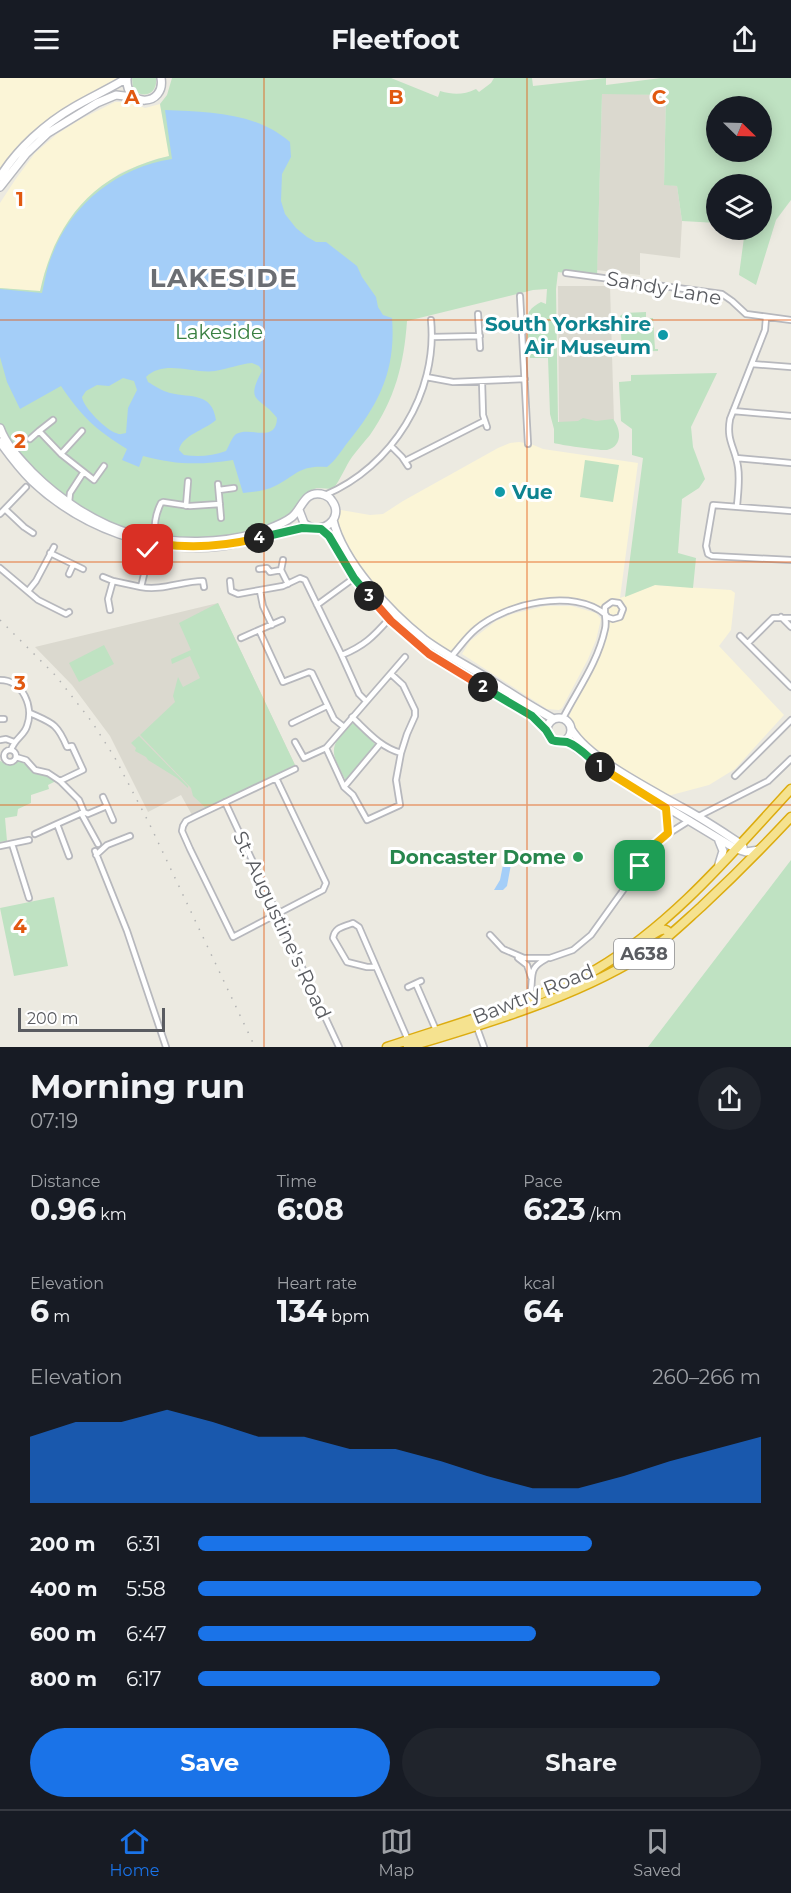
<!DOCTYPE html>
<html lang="en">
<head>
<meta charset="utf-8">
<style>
  body { margin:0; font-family:Montserrat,sans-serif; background:#20242c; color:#f1f3f6; height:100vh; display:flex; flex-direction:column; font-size:22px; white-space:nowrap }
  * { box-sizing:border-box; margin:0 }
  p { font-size:20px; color:#9ea1a6 }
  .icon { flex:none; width:33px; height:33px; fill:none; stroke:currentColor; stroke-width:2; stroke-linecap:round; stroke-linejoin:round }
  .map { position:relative; height:969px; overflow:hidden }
  .drawer { display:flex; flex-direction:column; background:#171b24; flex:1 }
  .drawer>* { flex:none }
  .needle { width:39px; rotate:113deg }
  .tools { position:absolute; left:706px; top:18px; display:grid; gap:12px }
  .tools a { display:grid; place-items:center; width:66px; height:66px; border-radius:50%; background:#171b24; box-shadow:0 3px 15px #0003; font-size:30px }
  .scale { position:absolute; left:18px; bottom:15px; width:147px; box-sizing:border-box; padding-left:6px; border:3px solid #5a5c61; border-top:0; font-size:16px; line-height:21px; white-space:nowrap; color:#5a5c61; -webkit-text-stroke:4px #fff; paint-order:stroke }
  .pin { position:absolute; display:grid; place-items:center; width:51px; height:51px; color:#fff; margin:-26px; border-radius:12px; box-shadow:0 3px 9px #0006 }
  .km { position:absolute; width:30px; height:30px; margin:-15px; border-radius:50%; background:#222; color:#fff; font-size:16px; line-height:30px; text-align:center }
  .round { display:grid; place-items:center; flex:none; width:63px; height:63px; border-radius:32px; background:#20242c }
  .head { display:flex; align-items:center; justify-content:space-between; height:102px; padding:0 30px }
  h1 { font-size:33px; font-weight:700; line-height:45px }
  .figures { display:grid; grid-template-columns:repeat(3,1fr); gap:9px; height:102px; padding:6px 30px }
  .figures div { display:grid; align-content:center }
  .figures b { font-size:30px; font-weight:700 }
  .figures small { font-size:16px; font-weight:400 }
  .figures p { font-size:16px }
  .chart { height:168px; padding:12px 30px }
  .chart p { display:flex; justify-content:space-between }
  .chart svg { width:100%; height:108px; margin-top:6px; fill:#1a73e8; opacity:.7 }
  .action { display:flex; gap:12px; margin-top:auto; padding:12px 30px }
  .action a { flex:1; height:69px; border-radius:36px; background:#1a73e8; color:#fff; font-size:24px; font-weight:700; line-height:69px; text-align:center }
  .action a+a { background:#20242c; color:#f1f3f6 }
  ul { padding:0 30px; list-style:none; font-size:20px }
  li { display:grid; grid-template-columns:96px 72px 1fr; align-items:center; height:45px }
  li i { height:15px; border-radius:8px; background:#1a73e8 }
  header { display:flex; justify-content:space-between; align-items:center; height:78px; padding:0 30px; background:#171b24; font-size:27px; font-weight:700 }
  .menu { display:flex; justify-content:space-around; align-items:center; height:84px; border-top:2px solid #363941; background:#171b24; font-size:16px; color:#9ea1a6 }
  .menu a { display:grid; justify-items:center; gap:3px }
  .menu .selected { color:#1a73e8 }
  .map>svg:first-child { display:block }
  .commercial { fill:#fbf5d7 }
  .education { fill:#dbd9cf }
  .green { fill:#bfe2c2; fill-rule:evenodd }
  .water { fill:#a4cef8; fill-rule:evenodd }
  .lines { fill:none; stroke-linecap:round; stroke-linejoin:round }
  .street-casing { stroke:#b7b8bd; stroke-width:8 }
  .secondary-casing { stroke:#b7b9bf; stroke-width:10 }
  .highway-casing { stroke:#dcac10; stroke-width:11 }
  .street { stroke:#fff; stroke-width:4.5 }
  .secondary { stroke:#fff; stroke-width:7 }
  .highway { stroke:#f5e28f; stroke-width:8 }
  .rail { stroke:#b2b3b3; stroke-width:1.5; stroke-dasharray:1.5 8; stroke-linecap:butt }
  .split-1-casing { stroke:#fff; stroke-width:12 }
  .split-2-casing { stroke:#fff; stroke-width:12 }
  .split-3-casing { stroke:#fff; stroke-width:12 }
  .split-4-casing { stroke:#fff; stroke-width:12 }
  .split-5-casing { stroke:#fff; stroke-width:12 }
  .split-1 { stroke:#f5b400; stroke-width:8 }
  .split-2 { stroke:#22a559; stroke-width:8 }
  .split-3 { stroke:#f0652b; stroke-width:8 }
  .split-4 { stroke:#22a559; stroke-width:8 }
  .split-5 { stroke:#f5b400; stroke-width:8 }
  .grid { fill:none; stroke:#e15910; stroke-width:1.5; stroke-opacity:0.55 }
  .culture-dot { fill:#0f9aa8; stroke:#fff; stroke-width:2 }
  .leisure-dot { fill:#2e9e5b; stroke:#fff; stroke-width:2 }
  .labels { text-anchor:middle; stroke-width:6; stroke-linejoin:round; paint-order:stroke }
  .shield { fill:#fff; stroke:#8c8d90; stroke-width:1.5 }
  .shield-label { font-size:18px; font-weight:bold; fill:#5a5c61 }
  .street-label { font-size:20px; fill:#5a5c61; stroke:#fff }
  .culture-label { font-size:20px; font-weight:bold; fill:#0d838f; stroke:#fff; text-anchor:end }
  .park-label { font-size:20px; fill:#3a8042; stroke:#fff }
  .leisure-label { font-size:20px; font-weight:bold; fill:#27864d; stroke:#fff; text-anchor:end }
  .district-label { font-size:26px; font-weight:bold; letter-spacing:1.5px; fill:#6b6e73; stroke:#fff }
  .grid-label { font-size:20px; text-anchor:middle; font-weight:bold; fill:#e15910; stroke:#fff; stroke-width:6; stroke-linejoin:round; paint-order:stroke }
</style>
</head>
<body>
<header><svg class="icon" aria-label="menu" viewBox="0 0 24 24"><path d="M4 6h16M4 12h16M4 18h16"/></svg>Fleetfoot<svg class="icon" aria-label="share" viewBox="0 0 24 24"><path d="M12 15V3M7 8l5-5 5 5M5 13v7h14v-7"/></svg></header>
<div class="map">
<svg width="791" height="969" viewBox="0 0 791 969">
  <rect width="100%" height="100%" fill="#eceae1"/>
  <path class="commercial" d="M 0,0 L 127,0 L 43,51 L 0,99 Z
    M 115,24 L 129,24 L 145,30 L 160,26 L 170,78 L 153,82 L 122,94 L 100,109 L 82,126 L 44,196 L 41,214 L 0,210 L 0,125 L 15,102 L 35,75 L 57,56 L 81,41 Z
    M 519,364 L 531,366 L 543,371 L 638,385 L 620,520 L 655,507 L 731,512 L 735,515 L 731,552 L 719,568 L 784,637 L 735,691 L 709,707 L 664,719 L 603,682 L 570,658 L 567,643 L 595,581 L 605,554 L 605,529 L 598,530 L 573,524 L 527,527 L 486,544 L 452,578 L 401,541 L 357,489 L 333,442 L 335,431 L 370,437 L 383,436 L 403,423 L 498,370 L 510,365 Z
    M 545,528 L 572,528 L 596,535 L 601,541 L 596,562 L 588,581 L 562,630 L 559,632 L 547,631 L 462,576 L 470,563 L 496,543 L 512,536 Z"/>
  <path class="education" d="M 602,15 L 666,17 L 664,106 L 677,108 L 682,143 L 680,180 L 640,175 L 640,197 L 597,192 Z
    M 558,208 L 610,208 L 614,344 L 559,345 Z
    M 218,525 L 295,687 L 192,737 L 181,717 L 148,734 L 110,658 L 72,607 L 35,569 Z"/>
  <path class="green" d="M 132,0 L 156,0 C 158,16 143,22 133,11 Z
    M 172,0 L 391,0 L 438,19 L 440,13 C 454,17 463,17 476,11 L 479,14 L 491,5 L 494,0 L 532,0 L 533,8 L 606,0 L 606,7 L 661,0 L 791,0 L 791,122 L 776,142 L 756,207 L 739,197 L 745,152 L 762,152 L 762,106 L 717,106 L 717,145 L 682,143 L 677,108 L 664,107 L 666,17 L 602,16 L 597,199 L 558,194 L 556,211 L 558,344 L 578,343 L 583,340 L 596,343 L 613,341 C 621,351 623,368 607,372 C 603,373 560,367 554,365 L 554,351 L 550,336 L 548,280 L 530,280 C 529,270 525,243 529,234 C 532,229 537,226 541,224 L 546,226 L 547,211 L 533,212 L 407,243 C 404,286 395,321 370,357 C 364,364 358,371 352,379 C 345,389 341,401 333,411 L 317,410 L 309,413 L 302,419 L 295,433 L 250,458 L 215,463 L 132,456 L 78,430 L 25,387 L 0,347 L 0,210 L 40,213 C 56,140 96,95 169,78 L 160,26 L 167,17 ZM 717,28 L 762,28 L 762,74 L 717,74 Z
    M 646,234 L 646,240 L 653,240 L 655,271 L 658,271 L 658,273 L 622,274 L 620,238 L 624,235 Z
    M 717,295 L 691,349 L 693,369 L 705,401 L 699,410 L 682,421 L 678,475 L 696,480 L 693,510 L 655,507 L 625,519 L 643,380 L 632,377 L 632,351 L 621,343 L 619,304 L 631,303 L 631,297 Z
    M 585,382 L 619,387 L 613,424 L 580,419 Z
    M 218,525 L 295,687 L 206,730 L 193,718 L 191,710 L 140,657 L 175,624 L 173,618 L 178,599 L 183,609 L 200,600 L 190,578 L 172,586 L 171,581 L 191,572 L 179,545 Z
    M 104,567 L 114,586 L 79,604 L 69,585 Z
    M 351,645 L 355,646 L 376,667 L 346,703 C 331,674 327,671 351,645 Z
    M 139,658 L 188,708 L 188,710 L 177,700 L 148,682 L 146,679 L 135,673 L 136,670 L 131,665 Z
    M 0,683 L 10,686 L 21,683 L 35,695 L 54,700 L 56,703 L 48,707 L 49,711 L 31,717 L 31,725 L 18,731 L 17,738 L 5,740 L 7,763 L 0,764 Z
    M 791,782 L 791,969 L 648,969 Z
    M 54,819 L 68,888 L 14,898 L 0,830 Z"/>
  <path class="water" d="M 165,32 C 209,34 255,34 290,64 L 291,79 L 282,96 L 281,123 L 285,136 L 296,150 L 307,159 L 316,164 L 326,164 L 357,188 L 362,199 L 376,219 L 378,229 L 383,237 L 392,240 C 396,291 380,325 348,364 C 341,373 336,382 327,389 C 299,387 297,397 275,408 C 265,413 253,414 243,415 L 233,382 C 200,387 176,387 143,378 L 139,389 L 122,382 L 127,371 C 96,352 81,338 61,308 L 20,331 L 7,304 L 0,279 L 0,211 L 42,215 C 45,202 47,188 53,175 C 72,125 119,89 172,81 ZM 252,285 L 259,288 L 262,293 C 244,326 261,318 277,340 C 276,366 251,348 236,356 C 232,359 229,368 226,373 C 212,378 199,379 184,377 L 179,372 C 182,357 205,352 216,342 C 212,314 191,320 170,315 C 162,313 155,308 148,304 L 146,299 C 164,281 193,296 215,293 C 228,291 239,286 252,285 ZM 123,300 L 134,303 L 137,312 L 128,330 L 126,355 C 120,356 121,357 116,355 C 106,352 83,329 82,319 L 86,313 L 97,307 L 109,308 Z
    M 507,779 L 510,779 L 512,781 L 507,808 L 503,812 L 494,812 L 500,802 L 504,782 Z"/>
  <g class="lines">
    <g class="street-casing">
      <path id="street" d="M 566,195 L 722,216 L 732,223 L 746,236 L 791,242
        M 520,218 L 528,366
        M 478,236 L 480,270
        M 432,259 L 480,258
        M 752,286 L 791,289
        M 426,299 L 453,304 L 525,301
        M 482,303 L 483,337 L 487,349
        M 733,333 L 791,338
        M 53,342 L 39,353 L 61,376 L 94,402 L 104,388
        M 30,361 L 39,353
        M 391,368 L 402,379 L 408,388
        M 61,376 L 82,353
        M 736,380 L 791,385
        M 405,383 L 484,343
        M 218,406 L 221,440
        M 219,412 L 234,410
        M 325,417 C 392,389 438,315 431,242
        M 69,424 L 70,415 L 83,395
        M 186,428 L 188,403
        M 737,428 C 738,415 740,401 738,389 C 735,369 726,363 730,341 L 765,252 L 766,240
        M 5,431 L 24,449 L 33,455
        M 791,433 L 713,427 L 706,468 L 708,476 L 712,478 L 791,482
        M 0,436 L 26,409
        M 158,460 C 152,450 156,435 161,425 L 163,424 L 190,428 L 220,426
        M 143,463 L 149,476 L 158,467
        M 50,475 L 83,491
        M 0,490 L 38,522 L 66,536 L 69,534
        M 259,491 L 267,490 L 270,494 L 281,492 L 288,506
        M 281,492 L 283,482
        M 69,496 L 73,487
        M 103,499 L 113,503 L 141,509 L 149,476
        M 230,503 L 231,513 L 238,516 L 283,508 L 300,500 L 305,502 L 341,576 L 359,616 L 366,623
        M 141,509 C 162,513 182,503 203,503 L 204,509
        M 28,513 L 36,503 L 54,469
        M 260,513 L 263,528 L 272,547
        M 317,527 L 354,500
        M 110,532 L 108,521 L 113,503
        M 781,539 L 791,549
        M 282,542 L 259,552 L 283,604 L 309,594 L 312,595 L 334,641 L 344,649
        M 740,558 L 791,609
        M 241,560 L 259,552
        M 748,565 L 773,540 L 791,540
        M 342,577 C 364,568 373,559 389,541
        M 441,582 L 448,582 C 458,572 465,560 476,551 C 505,526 574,509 606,537
        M 0,602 C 23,602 34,629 27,648 C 24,658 15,660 11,672
        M 30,635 C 52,645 57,645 67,669 L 72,668 L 83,692 L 60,703
        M 352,639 C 368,654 380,669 401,675
        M 563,640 C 578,611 598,584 605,551 C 607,543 604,537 605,529 L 612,524 L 619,525 L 623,531 L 620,539 L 613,541 L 607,539
        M 0,641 L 4,641
        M 292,645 L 327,628
        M 0,662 L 6,661 L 14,664
        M 295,664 L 304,680 L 326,670 L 405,579
        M 326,670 L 344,709 L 353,717 L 367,742 L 400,727 L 396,702 L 401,675 L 407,656 L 415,638 L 415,632 L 403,607 L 391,596
        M4 678a6 6 0 1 1 12 0a6 6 0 1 1-12 0Z
        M 16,679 L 26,682 L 35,692 L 48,695 L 60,703 L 79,722 L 84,734
        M 735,698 L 791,642
        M 276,700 L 326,805 L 323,812 L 233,859 L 190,771 L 182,753 L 183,748 L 186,743 L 196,738 L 295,691
        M 344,709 L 380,666
        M 103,719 L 107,728
        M 225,724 L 339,969
        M 666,730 L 668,755
        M 81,735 L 98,766
        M 697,739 L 768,703 L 791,681
        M 35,756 L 57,746
        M 12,766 L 29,820
        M 0,768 L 29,762
        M 95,773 L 127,853 L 166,969
        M 96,777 L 107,767 L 130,758
        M 69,778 L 57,746 L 84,734 L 88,736 L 107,728 L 113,742
        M 490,857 L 503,871 L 524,880 L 550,880 L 573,872 L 591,857 L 660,761 L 690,742
        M 518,880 L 527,887 L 531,899
        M 375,889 L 367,889 L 347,884 L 333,860 C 335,849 343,849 353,845 L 359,849 L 408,962
        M 416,906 L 436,952
        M 408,909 L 421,903
        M 523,931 C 525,925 530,918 531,912 C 533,896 529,890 546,881
        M 476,947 L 484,969"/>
    </g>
    <g class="secondary-casing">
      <path id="secondary" d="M 127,0 C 125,31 166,28 161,0
        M 0,99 C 17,71 46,45 74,29 C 91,19 109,11 127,0
        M 0,109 L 26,76 L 48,55 L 97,25 L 116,17 L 133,19
        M 0,350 C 6,367 20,381 32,394 C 59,421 96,446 132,456 C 173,466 223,467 263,453 C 273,449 283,446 292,439 C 302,431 304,413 321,416 C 325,417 330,419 332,423 C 345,440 321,460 304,445 L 299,432
        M 0,364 C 10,378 20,391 32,403 C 82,450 152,476 221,468 C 251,464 280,451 310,449
        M 333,442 C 343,484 391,535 424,561 C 444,576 466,587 487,600 C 509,614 531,629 554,641
        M 321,451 L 329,458 L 354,500 L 391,543 L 429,576 L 532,638 L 546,652
        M547 652a12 12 0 1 1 24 0a12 12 0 1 1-24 0Z
        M 571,651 C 589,681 650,711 681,729 C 702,740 721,753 741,766 L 743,769
        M 564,663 L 573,668 L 610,695 L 736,771 L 746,774 L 759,772
        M 719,763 L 723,773 L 719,786"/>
    </g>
    <g class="highway-casing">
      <path id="highway" d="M 650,858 C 658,854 664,847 670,856
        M 387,969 C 443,950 501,934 555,910 C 569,904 584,899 597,891 C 673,846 732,775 791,711
        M 408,969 C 485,946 573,920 641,878 C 663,865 682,846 701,829 C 732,800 762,770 791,739"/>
    </g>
    <use href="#street" class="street"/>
    <use href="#secondary" class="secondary"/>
    <use href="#highway" class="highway"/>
    <path class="rail" d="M 0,542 L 56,598 L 92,644 L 115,680 L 149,745 L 255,969"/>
  </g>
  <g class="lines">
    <g class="split-1-casing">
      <path id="split-1" d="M 600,689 L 666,730 L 668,755 L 653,768 L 640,788"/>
    </g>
    <g class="split-2-casing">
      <path id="split-2" d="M 483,609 L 532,638 L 546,652 L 552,662 C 557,664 561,663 567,664 C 579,668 590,681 600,689"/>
    </g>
    <g class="split-3-casing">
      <path id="split-3" d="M 369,518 L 391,543 L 429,576 L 483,609"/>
    </g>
    <g class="split-4-casing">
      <path id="split-4" d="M 259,460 L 302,450 L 321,451 L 329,458 L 354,500 L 369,518"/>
    </g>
    <g class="split-5-casing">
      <path id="split-5" d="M 148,472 L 148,476 L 161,466 C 194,471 226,468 259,460"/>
    </g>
    <use href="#split-1" class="split-1"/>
    <use href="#split-2" class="split-2"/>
    <use href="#split-3" class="split-3"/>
    <use href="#split-4" class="split-4"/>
    <use href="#split-5" class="split-5"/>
  </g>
  <path class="grid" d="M 264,0 L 264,969M 527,0 L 527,969M 0,242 L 791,242M 0,484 L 791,484M 0,727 L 791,727"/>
  <g class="culture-dot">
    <circle cx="663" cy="257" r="6"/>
    <circle cx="500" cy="414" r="6"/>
  </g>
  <circle class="leisure-dot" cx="578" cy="779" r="6"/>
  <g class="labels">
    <rect class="shield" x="614" y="861" width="60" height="30" rx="4.5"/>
    <g class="shield-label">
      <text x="644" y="882">A638</text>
    </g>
    <g class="street-label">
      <text transform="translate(664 210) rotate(10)" y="7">Sandy Lane</text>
      <text transform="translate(282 847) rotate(65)" y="7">St. Augustine's Road</text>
      <text transform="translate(533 916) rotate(-22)" y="7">Bawtry Road</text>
    </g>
    <g class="culture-label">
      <text x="651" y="253">South Yorkshire<tspan x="651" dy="23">Air Museum</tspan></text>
      <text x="512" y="421" text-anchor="start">Vue</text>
    </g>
    <g class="park-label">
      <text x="219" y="261">Lakeside</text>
    </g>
    <g class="leisure-label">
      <text x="566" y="786">Doncaster Dome</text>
    </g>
    <g class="district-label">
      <text x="224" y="209">LAKESIDE</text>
    </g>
  </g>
  <g class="grid-label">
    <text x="132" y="26">A</text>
    <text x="396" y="26">B</text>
    <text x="659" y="26">C</text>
    <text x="20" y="128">1</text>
    <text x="20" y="370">2</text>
    <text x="20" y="612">3</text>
    <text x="20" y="855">4</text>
  </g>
</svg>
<div class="tools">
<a><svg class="needle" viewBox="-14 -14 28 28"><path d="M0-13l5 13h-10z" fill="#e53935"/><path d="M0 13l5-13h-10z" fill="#9ea1a6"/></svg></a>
<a><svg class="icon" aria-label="layers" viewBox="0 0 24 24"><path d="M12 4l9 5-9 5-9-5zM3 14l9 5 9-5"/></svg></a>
</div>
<div class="scale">200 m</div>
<div class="pin" style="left:640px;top:788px;background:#1e9e55"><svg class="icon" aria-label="arrive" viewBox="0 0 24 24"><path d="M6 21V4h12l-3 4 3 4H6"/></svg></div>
<div class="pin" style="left:148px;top:472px;background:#d93025"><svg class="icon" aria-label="check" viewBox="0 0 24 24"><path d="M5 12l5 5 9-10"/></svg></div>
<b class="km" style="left:600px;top:689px">1</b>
<b class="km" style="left:483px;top:609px">2</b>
<b class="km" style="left:369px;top:518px">3</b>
<b class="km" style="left:259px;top:460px">4</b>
</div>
<section class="drawer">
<div class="head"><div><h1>Morning run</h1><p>07:19</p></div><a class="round"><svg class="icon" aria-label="share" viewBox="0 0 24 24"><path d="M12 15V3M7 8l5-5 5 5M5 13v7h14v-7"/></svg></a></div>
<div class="figures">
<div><p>Distance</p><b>0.96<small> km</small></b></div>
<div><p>Time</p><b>6:08</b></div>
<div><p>Pace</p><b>6:23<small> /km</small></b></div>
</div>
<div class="figures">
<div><p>Elevation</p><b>6<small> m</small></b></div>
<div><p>Heart rate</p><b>134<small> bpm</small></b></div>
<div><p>kcal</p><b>64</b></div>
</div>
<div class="chart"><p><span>Elevation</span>260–266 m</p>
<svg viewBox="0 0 160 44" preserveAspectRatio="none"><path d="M0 44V17L10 11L20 11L30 6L40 11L50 17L60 17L70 22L80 22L90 27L100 33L110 38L120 38L130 33L140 27L150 22L160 17V44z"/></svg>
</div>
<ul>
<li><b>200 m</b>6:31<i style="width:70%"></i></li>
<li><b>400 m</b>5:58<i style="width:100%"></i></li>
<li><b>600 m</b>6:47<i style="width:60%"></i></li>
<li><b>800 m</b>6:17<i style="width:82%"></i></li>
</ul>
<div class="action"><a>Save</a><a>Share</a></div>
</section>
<nav class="menu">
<a class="selected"><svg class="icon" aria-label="home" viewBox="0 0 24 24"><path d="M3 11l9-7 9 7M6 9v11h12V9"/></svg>Home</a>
<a><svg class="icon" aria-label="map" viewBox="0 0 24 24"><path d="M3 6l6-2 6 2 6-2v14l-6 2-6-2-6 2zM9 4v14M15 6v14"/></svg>Map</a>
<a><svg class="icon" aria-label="saved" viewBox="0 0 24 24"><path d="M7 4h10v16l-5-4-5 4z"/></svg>Saved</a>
</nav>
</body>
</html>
